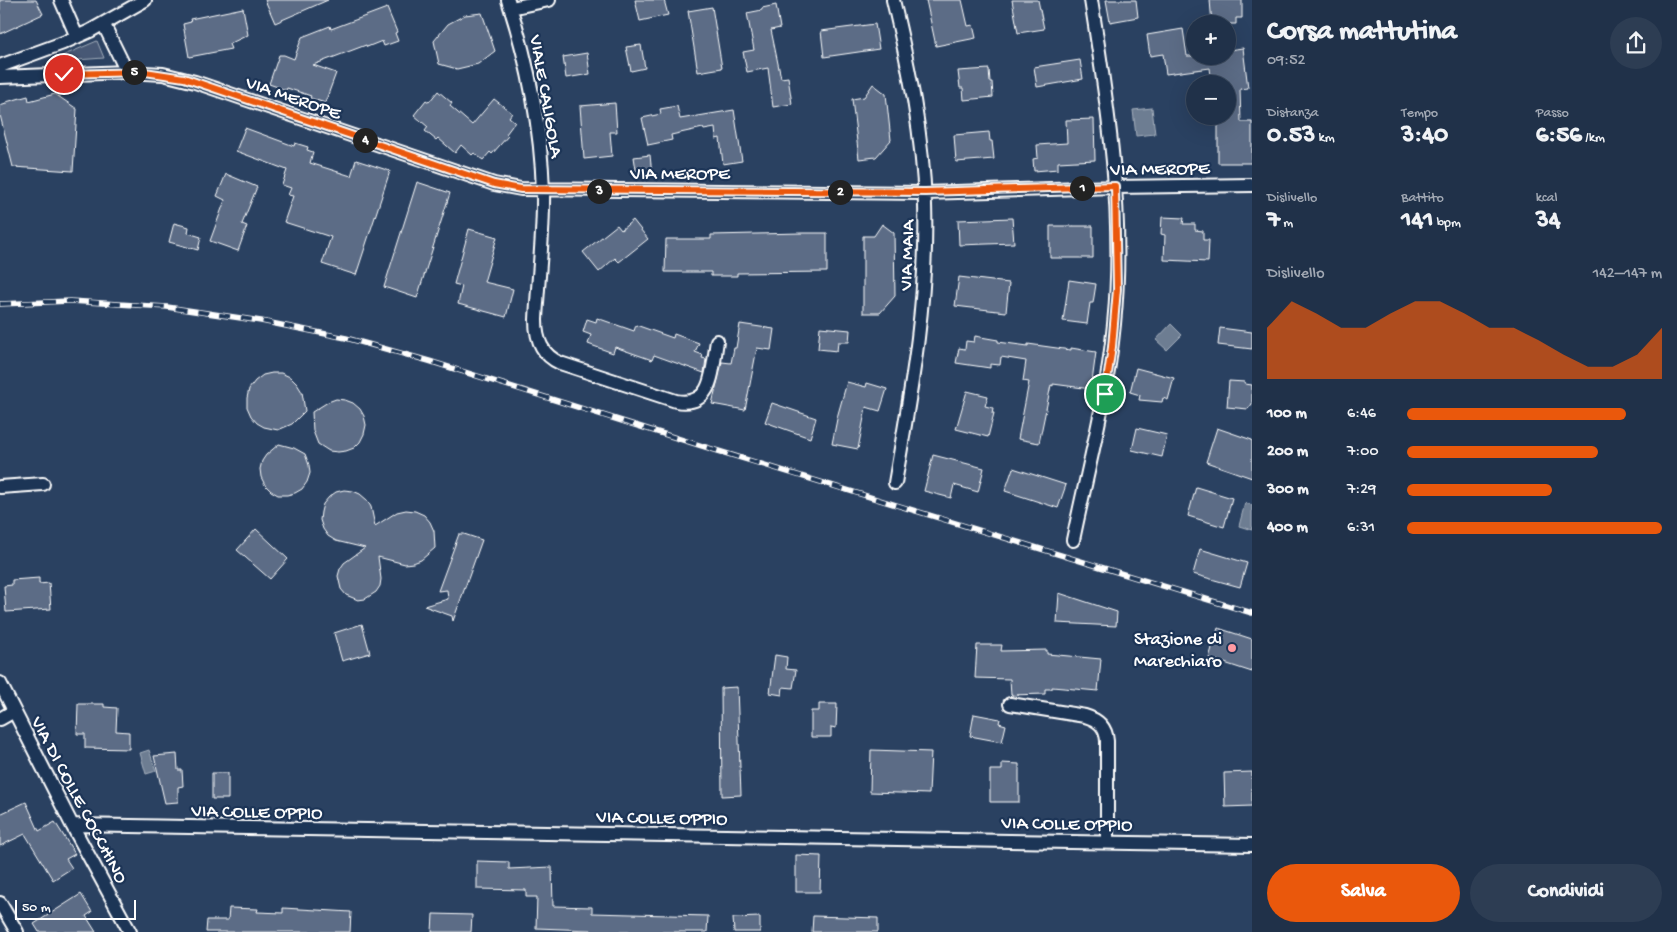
<!DOCTYPE html>
<html lang="it">
<head>
<meta charset="utf-8">
<style>
  body { margin:0; font-family:"Gochi Hand",sans-serif; background:#2d3d53; color:#f1f3f6; height:100vh; display:flex; flex-direction:column; font-size:19px; white-space:nowrap }
  * { box-sizing:border-box; margin:0 }
  p { font-size:16px; color:#a2a9b4 }
  .icon { flex:none; width:28px; height:28px; fill:none; stroke:currentColor; stroke-width:2; stroke-linecap:round; stroke-linejoin:round }
  .map { position:relative; flex:1; overflow:hidden }
  .sheet { display:flex; flex-direction:column; background:#203149; width:425px }
  .sheet>* { flex:none }
  .tools { position:absolute; left:1186px; top:15px; display:grid; gap:10px }
  .tools a { display:grid; place-items:center; width:50px; height:50px; border-radius:50%; background:#203149; box-shadow:0 5px 20px #0002,0 0 0 1px #3d4c61; font-size:25px }
  .scale { position:absolute; left:15px; bottom:12px; width:121px; box-sizing:border-box; padding-left:5px; border:2px solid #fff; border-top:0; font-size:14px; line-height:18px; white-space:nowrap; color:#fff; -webkit-text-stroke:4px #1d3557; paint-order:stroke }
  .pin { position:absolute; display:grid; place-items:center; width:42px; height:42px; color:#fff; margin:-21px; border:2px solid #fff; border-radius:50%; box-shadow:0 1px 5px #0007 }
  .km { position:absolute; width:25px; height:25px; margin:-12px; border-radius:50%; background:#222; color:#fff; font-size:14px; line-height:25px; text-align:center }
  .round { display:grid; place-items:center; flex:none; width:52px; height:52px; border-radius:26px; background:#2d3d53 }
  .summary { display:flex; align-items:center; justify-content:space-between; height:85px; padding:0 15px }
  h1 { font-size:28px; font-weight:800; line-height:38px }
  .stats { display:grid; grid-template-columns:repeat(3,1fr); gap:8px; height:85px; padding:5px 15px }
  .stats div { display:grid; align-content:center }
  .stats b { font-size:25px; font-weight:800 }
  .stats small { font-size:14px; font-weight:400 }
  .stats p { font-size:14px }
  .chart { height:140px; padding:10px 15px }
  .chart p { display:flex; justify-content:space-between }
  .chart svg { width:100%; height:90px; margin-top:5px; fill:#ea580c; opacity:.7 }
  .button { display:flex; gap:10px; margin-top:auto; padding:10px 15px }
  .button a { flex:1; height:58px; border-radius:30px; background:#ea580c; color:#fff; font-size:20px; font-weight:800; line-height:58px; text-align:center }
  .button a+a { background:#2d3d53; color:#f1f3f6 }
  ul { padding:0 15px; list-style:none; font-size:16px }
  li { display:grid; grid-template-columns:80px 60px 1fr; align-items:center; height:38px }
  li i { height:12px; border-radius:6px; background:#ea580c }
  main { display:flex; flex:1; min-height:0 }
  .map>svg:first-child { display:block }
  .green { fill:#465975; stroke:#a2acba }
  .water { fill:#6d7d92; stroke:#a7b1be }
  .building { fill:#5b6c86; stroke:#fff }
  .lines { fill:none; stroke-linecap:round; stroke-linejoin:round }
  .street-casing { stroke:#fff; stroke-width:16 }
  .street { stroke:#1d3557; stroke-width:12 }
  .rail-casing { stroke:#fff; stroke-width:5.5 }
  .rail { stroke:#1d3557; stroke-width:4; stroke-dasharray:11; stroke-linecap:butt }
  .route-casing { stroke:#fff; stroke-width:10 }
  .route { stroke:#ea580c; stroke-width:6 }
  .poi-dot { fill:#ff9aa2; stroke:#1d3557; stroke-width:2 }
  .labels { text-anchor:middle; stroke-width:4.5; stroke-linejoin:round; paint-order:stroke }
  .street-label { font-size:19px; fill:#fff; stroke:#1d3557 }
  .poi-label { font-size:19px; fill:#fff; stroke:#1d3557; text-anchor:end }
</style>
</head>
<body>
<main>
<div class="map">
<svg width="1252" height="932" viewBox="0 0 1252 932">
  <rect width="100%" height="100%" fill="#2a4161"/>
  <filter id="ink" filterUnits="userSpaceOnUse"><feTurbulence type="fractalNoise" baseFrequency=".02" numOctaves="2"/><feDisplacementMap in="SourceGraphic" scale="10" xChannelSelector="R" yChannelSelector="G"/><feConvolveMatrix kernelMatrix="1 2 1 2 8 2 1 2 1" color-interpolation-filters="sRGB"/></filter>
  <g filter="url(#ink)">
    <path class="green" d="M 97,41 L 104,58 L 48,62 Z"/>
    <path class="water" d="M 1152,108 L 1155,134 L 1136,136 L 1133,110 Z
      M 1171,324 L 1182,335 L 1167,350 L 1156,340 Z
      M 1245,503 L 1252,505 L 1252,530 L 1239,526 Z
      M 149,750 L 156,771 L 146,774 L 140,753 Z"/>
    <path class="building" d="M 0,0 L 36,0 L 43,14 L 0,34 Z
      M 265,0 L 328,0 L 275,23 Z
      M 635,0 L 664,0 L 668,15 L 640,21 Z
      M 926,0 L 962,0 L 968,26 L 973,25 L 976,38 L 936,46 Z
      M 1012,0 L 1038,0 L 1044,29 L 1018,33 Z
      M 1106,0 L 1136,0 L 1138,17 L 1110,22 Z
      M 1210,0 L 1242,0 L 1242,18 L 1236,18 L 1236,24 L 1212,24 Z
      M 776,5 L 780,28 L 771,30 L 781,78 L 788,77 L 792,104 L 773,107 L 768,68 L 747,72 L 743,52 L 754,50 L 747,13 L 762,10 L 762,8 Z
      M 712,7 L 722,68 L 698,72 L 688,11 Z
      M 243,8 L 248,35 L 229,44 L 231,49 L 189,57 L 183,24 L 191,22 L 190,19 Z
      M 387,8 L 397,32 L 395,33 L 398,41 L 384,46 L 382,41 L 367,47 L 366,45 L 313,65 L 336,73 L 325,103 L 310,98 L 311,96 L 287,88 L 286,90 L 269,84 L 279,55 L 284,55 L 294,59 L 302,37 L 330,26 L 331,29 Z
      M 482,13 L 495,51 L 478,64 L 457,69 L 439,64 L 434,41 L 448,24 L 465,15 Z
      M 875,24 L 879,49 L 824,57 L 821,31 Z
      M 1183,29 L 1187,56 L 1228,56 L 1228,50 L 1243,48 L 1248,88 L 1240,89 L 1241,122 L 1252,122 L 1252,163 L 1218,163 L 1218,116 L 1228,116 L 1228,84 L 1212,84 L 1210,68 L 1166,74 L 1163,54 L 1150,56 L 1147,35 Z
      M 641,45 L 645,68 L 631,71 L 626,47 Z
      M 587,53 L 590,74 L 566,78 L 563,57 Z
      M 1080,60 L 1083,79 L 1037,87 L 1034,67 Z
      M 989,69 L 990,82 L 992,82 L 993,97 L 964,100 L 963,88 L 960,88 L 958,71 Z
      M 873,84 L 886,94 L 891,140 L 876,157 L 859,159 L 852,99 L 864,97 Z
      M 438,91 L 452,103 L 450,106 L 472,125 L 494,99 L 512,113 L 509,117 L 515,122 L 506,134 L 508,136 L 492,154 L 490,152 L 483,160 L 474,153 L 472,155 L 461,145 L 455,153 L 438,138 L 436,140 L 425,131 L 428,127 L 414,115 L 426,100 L 429,102 Z
      M 55,94 L 77,109 L 73,171 L 13,167 L 0,115 L 0,106 L 6,104 L 6,102 L 28,96 L 29,101 Z
      M 615,103 L 617,132 L 610,132 L 612,156 L 584,159 L 580,106 Z
      M 677,106 L 680,119 L 734,110 L 742,161 L 723,164 L 720,138 L 716,139 L 715,128 L 704,130 L 703,128 L 671,135 L 672,140 L 648,145 L 642,118 L 661,114 L 660,109 Z
      M 1094,119 L 1095,160 L 1058,162 L 1058,169 L 1034,171 L 1033,159 L 1038,158 L 1037,145 L 1067,143 L 1066,120 Z
      M 245,128 L 294,146 L 295,143 L 308,147 L 307,150 L 313,152 L 310,163 L 351,176 L 356,160 L 390,171 L 356,275 L 322,264 L 331,237 L 284,222 L 293,196 L 288,195 L 291,188 L 282,185 L 287,170 L 236,151 Z
      M 989,132 L 990,141 L 992,141 L 994,159 L 956,162 L 954,135 Z
      M 650,155 L 652,175 L 637,176 L 634,157 Z
      M 226,174 L 257,187 L 242,224 L 247,226 L 238,251 L 210,241 L 225,200 L 217,196 Z
      M 417,182 L 450,193 L 417,298 L 384,287 Z
      M 1162,217 L 1184,218 L 1183,224 L 1195,224 L 1195,230 L 1203,231 L 1203,240 L 1209,240 L 1208,262 L 1164,260 L 1165,235 L 1161,234 Z
      M 1012,218 L 1014,243 L 959,245 L 958,220 Z
      M 633,220 L 648,239 L 619,262 L 615,258 L 599,272 L 583,252 L 617,225 L 621,230 Z
      M 174,223 L 189,227 L 188,233 L 201,237 L 198,250 L 169,242 Z
      M 882,224 L 894,233 L 895,296 L 880,313 L 863,313 L 863,236 L 874,236 Z
      M 1050,226 L 1093,226 L 1093,258 L 1050,258 Z
      M 469,229 L 497,237 L 484,282 L 513,289 L 506,317 L 458,304 L 462,286 L 454,284 Z
      M 802,233 L 827,233 L 827,272 L 737,273 L 737,276 L 711,276 L 711,272 L 665,272 L 666,239 L 711,239 L 711,235 Z
      M 959,277 L 1009,283 L 1006,312 L 955,306 Z
      M 1069,280 L 1096,284 L 1093,303 L 1090,303 L 1087,324 L 1063,321 Z
      M 597,318 L 634,331 L 636,325 L 673,338 L 674,334 L 699,343 L 695,352 L 703,355 L 702,358 L 706,359 L 704,373 L 654,355 L 652,360 L 615,347 L 613,353 L 588,344 L 591,335 L 583,332 L 587,319 L 596,322 Z
      M 740,324 L 774,329 L 771,350 L 757,348 L 745,410 L 712,404 L 722,362 L 731,363 L 734,348 L 736,348 Z
      M 820,327 L 850,330 L 849,342 L 838,342 L 837,351 L 818,349 Z
      M 1220,328 L 1252,332 L 1252,349 L 1218,345 Z
      M 975,336 L 998,340 L 998,342 L 1028,346 L 1028,344 L 1071,350 L 1071,348 L 1096,352 L 1091,389 L 1053,384 L 1053,386 L 1051,385 L 1039,443 L 1018,439 L 1029,382 L 1023,381 L 1026,361 L 1001,357 L 1000,365 L 990,364 L 990,368 L 956,363 L 959,348 L 965,349 L 966,341 L 974,342 Z
      M 1136,368 L 1174,378 L 1168,400 L 1163,398 L 1162,402 L 1139,400 L 1140,395 L 1130,392 Z
      M 272,373 L 281,373 L 290,377 L 297,384 L 302,392 L 305,411 L 292,424 L 278,430 L 264,427 L 257,423 L 251,416 L 247,407 L 247,398 L 249,389 L 255,381 L 263,375 Z
      M 1229,381 L 1245,382 L 1245,384 L 1252,385 L 1252,404 L 1248,409 L 1227,407 Z
      M 847,382 L 866,387 L 867,383 L 887,389 L 880,411 L 866,407 L 858,449 L 832,444 L 838,414 Z
      M 967,391 L 988,396 L 985,406 L 993,408 L 992,413 L 994,413 L 988,437 L 956,429 Z
      M 336,399 L 345,400 L 353,403 L 360,409 L 364,416 L 366,425 L 364,434 L 360,442 L 354,448 L 346,451 L 338,452 L 329,451 L 318,444 L 313,431 L 312,412 L 328,402 Z
      M 772,403 L 816,418 L 810,438 L 765,422 Z
      M 1137,428 L 1167,435 L 1162,457 L 1132,450 Z
      M 1217,428 L 1252,440 L 1252,478 L 1206,462 Z
      M 279,444 L 294,448 L 305,454 L 309,465 L 310,473 L 307,482 L 302,489 L 295,493 L 287,495 L 278,495 L 271,491 L 265,485 L 261,477 L 260,469 L 262,461 L 266,455 Z
      M 933,455 L 984,468 L 978,492 L 954,485 L 951,498 L 924,491 Z
      M 1013,468 L 1066,485 L 1058,508 L 1005,491 Z
      M 1196,487 L 1232,498 L 1224,527 L 1188,516 Z
      M 344,490 L 353,491 L 360,494 L 367,500 L 371,507 L 375,526 L 397,512 L 406,510 L 415,511 L 424,515 L 430,522 L 434,531 L 435,548 L 421,560 L 413,563 L 405,564 L 378,557 L 381,579 L 380,586 L 376,592 L 365,599 L 358,600 L 346,595 L 341,589 L 338,576 L 340,569 L 344,563 L 365,548 L 336,541 L 328,536 L 323,529 L 320,520 L 321,512 L 323,504 L 329,497 L 336,492 Z
      M 256,529 L 288,559 L 270,579 L 237,550 Z
      M 459,534 L 464,534 L 482,540 L 453,621 L 452,616 L 424,606 L 448,599 L 447,590 L 438,591 Z
      M 1200,549 L 1247,563 L 1240,587 L 1193,574 Z
      M 39,578 L 39,584 L 49,583 L 51,609 L 6,612 L 4,586 L 12,585 L 12,580 Z
      M 1059,593 L 1117,612 L 1116,626 L 1057,623 Z
      M 362,624 L 370,653 L 342,661 L 334,633 Z
      M 1218,628 L 1252,639 L 1252,672 L 1209,658 Z
      M 977,645 L 1002,645 L 1001,651 L 1047,650 L 1047,654 L 1101,659 L 1098,691 L 1052,687 L 1052,689 L 1045,689 L 1045,694 L 1011,695 L 1010,679 L 975,678 Z
      M 775,655 L 787,657 L 786,669 L 796,670 L 793,688 L 783,687 L 782,695 L 770,693 Z
      M 737,687 L 741,795 L 722,796 L 721,688 Z
      M 78,704 L 104,704 L 104,707 L 117,708 L 116,731 L 129,732 L 129,749 L 85,748 L 85,734 L 77,734 Z
      M 819,704 L 837,704 L 836,728 L 831,727 L 831,737 L 811,737 L 811,711 L 819,711 Z
      M 974,714 L 1000,719 L 999,723 L 1006,725 L 1002,742 L 970,736 Z
      M 871,750 L 931,752 L 929,794 L 870,792 Z
      M 177,754 L 178,770 L 182,770 L 183,786 L 178,787 L 178,802 L 165,803 L 154,756 Z
      M 1002,763 L 1019,764 L 1019,802 L 990,802 L 990,770 L 1002,770 Z
      M 1252,772 L 1252,806 L 1225,807 L 1224,773 Z
      M 212,773 L 228,773 L 228,799 L 212,799 Z
      M 26,802 L 39,831 L 55,822 L 75,854 L 66,859 L 72,868 L 53,880 L 25,834 L 0,846 L 0,814 Z
      M 796,855 L 821,856 L 820,892 L 796,892 Z
      M 477,861 L 509,862 L 509,869 L 552,867 L 553,906 L 592,907 L 592,913 L 708,916 L 707,932 L 591,932 L 591,930 L 536,928 L 537,897 L 526,897 L 526,890 L 477,889 Z
      M 81,894 L 92,912 L 86,916 L 96,932 L 39,932 L 34,924 Z
      M 229,908 L 258,909 L 257,912 L 283,913 L 283,908 L 351,912 L 350,932 L 206,932 L 207,920 L 228,920 Z
      M 433,914 L 472,915 L 471,932 L 432,932 Z
      M 813,916 L 878,918 L 878,932 L 812,932 Z
      M 760,917 L 760,932 L 734,932 L 733,918 Z"/>
    <g class="lines">
      <g class="street-casing">
        <path id="street" d="M 61,0 L 77,37
          M 508,0 C 528,62 541,126 543,191 C 544,234 538,277 536,320 C 536,340 542,355 560,363 L 676,401 C 714,408 712,369 717,341
          M 893,0 C 909,67 923,136 925,205 C 928,299 911,391 895,483
          M 511,8 L 549,0
          M 0,66 L 63,43 L 90,31 L 145,0
          M 127,72 L 163,74 L 195,82 L 494,184 L 521,189 L 925,193 L 1115,187 L 1252,185
          M 0,77 L 127,72 L 104,25
          M 0,487 L 43,484
          M 1073,540 C 1088,468 1107,398 1114,324 C 1125,216 1108,107 1091,0
          M 0,683 L 72,825 L 130,932
          M 1010,704 L 1085,716 C 1099,720 1106,727 1107,741 L 1107,841
          M 0,719 L 14,711
          M 72,825 L 1252,845
          M 0,903 L 17,932"/>
      </g>
      <use href="#street" class="street"/>
      <g class="rail-casing">
        <path id="rail" d="M 0,304 L 70,301 L 167,307 L 261,321 L 346,338 L 429,361 L 715,450 L 1252,613"/>
      </g>
      <use href="#rail" class="rail"/>
    </g>
  </g>
  <g class="lines" filter="url(#ink)">
    <g class="route-casing">
      <path id="route" d="M 64,74 L 145,72 L 184,78 L 494,184 L 521,189 L 925,192 L 1115,186 L 1117,289 L 1112,347 L 1105,394"/>
    </g>
    <use href="#route" class="route"/>
  </g>
  <circle class="poi-dot" cx="1232" cy="648" r="5"/>
  <g class="labels">
    <g class="street-label">
      <text transform="translate(294 96) rotate(19)" y="7">VIA MEROPE</text>
      <text transform="translate(548 96) rotate(80)" y="7">VIALE CALIGOLA</text>
      <text transform="translate(1160 167) rotate(-1)" y="7">VIA MEROPE</text>
      <text x="680" y="179">VIA MEROPE</text>
      <text transform="translate(905 255) rotate(-88)" y="7">VIA MAIA</text>
      <text transform="translate(81 799) rotate(62)" y="7">VIA DI COLLE COCCHINO</text>
      <text transform="translate(257 810) rotate(1)" y="7">VIA COLLE OPPIO</text>
      <text transform="translate(662 816) rotate(1)" y="7">VIA COLLE OPPIO</text>
      <text transform="translate(1067 822) rotate(1)" y="7">VIA COLLE OPPIO</text>
    </g>
    <g class="poi-label">
      <text x="1222" y="644">Stazione di<tspan x="1222" dy="22">Marechiaro</tspan></text>
    </g>
  </g>
</svg>
<div class="tools">
<a>+</a>
<a>−</a>
</div>
<div class="scale">50 m</div>
<div class="pin" style="left:1105px;top:394px;background:#1e9e55"><svg class="icon" aria-label="arrive" viewBox="0 0 24 24"><path d="M6 21V4h12l-3 4 3 4H6"/></svg></div>
<div class="pin" style="left:64px;top:74px;background:#d93025"><svg class="icon" aria-label="check" viewBox="0 0 24 24"><path d="M5 12l5 5 9-10"/></svg></div>
<b class="km" style="left:1082px;top:188px">1</b>
<b class="km" style="left:840px;top:192px">2</b>
<b class="km" style="left:599px;top:191px">3</b>
<b class="km" style="left:365px;top:140px">4</b>
<b class="km" style="left:134px;top:72px">5</b>
</div>
<section class="sheet">
<div class="summary"><div><h1>Corsa mattutina</h1><p>09:52</p></div><a class="round"><svg class="icon" aria-label="share" viewBox="0 0 24 24"><path d="M12 15V3M7 8l5-5 5 5M5 13v7h14v-7"/></svg></a></div>
<div class="stats">
<div><p>Distanza</p><b>0.53<small> km</small></b></div>
<div><p>Tempo</p><b>3:40</b></div>
<div><p>Passo</p><b>6:56<small> /km</small></b></div>
</div>
<div class="stats">
<div><p>Dislivello</p><b>7<small> m</small></b></div>
<div><p>Battito</p><b>141<small> bpm</small></b></div>
<div><p>kcal</p><b>34</b></div>
</div>
<div class="chart"><p><span>Dislivello</span>142–147 m</p>
<svg viewBox="0 0 160 44" preserveAspectRatio="none"><path d="M0 44V19L10 6L20 12L30 19L40 19L50 12L60 6L70 6L80 12L90 19L100 19L110 25L120 32L130 38L140 38L150 32L160 19V44z"/></svg>
</div>
<ul>
<li><b>100 m</b>6:46<i style="width:86%"></i></li>
<li><b>200 m</b>7:00<i style="width:75%"></i></li>
<li><b>300 m</b>7:29<i style="width:57%"></i></li>
<li><b>400 m</b>6:31<i style="width:100%"></i></li>
</ul>
<div class="button"><a>Salva</a><a>Condividi</a></div>
</section>
</main>
</body>
</html>
